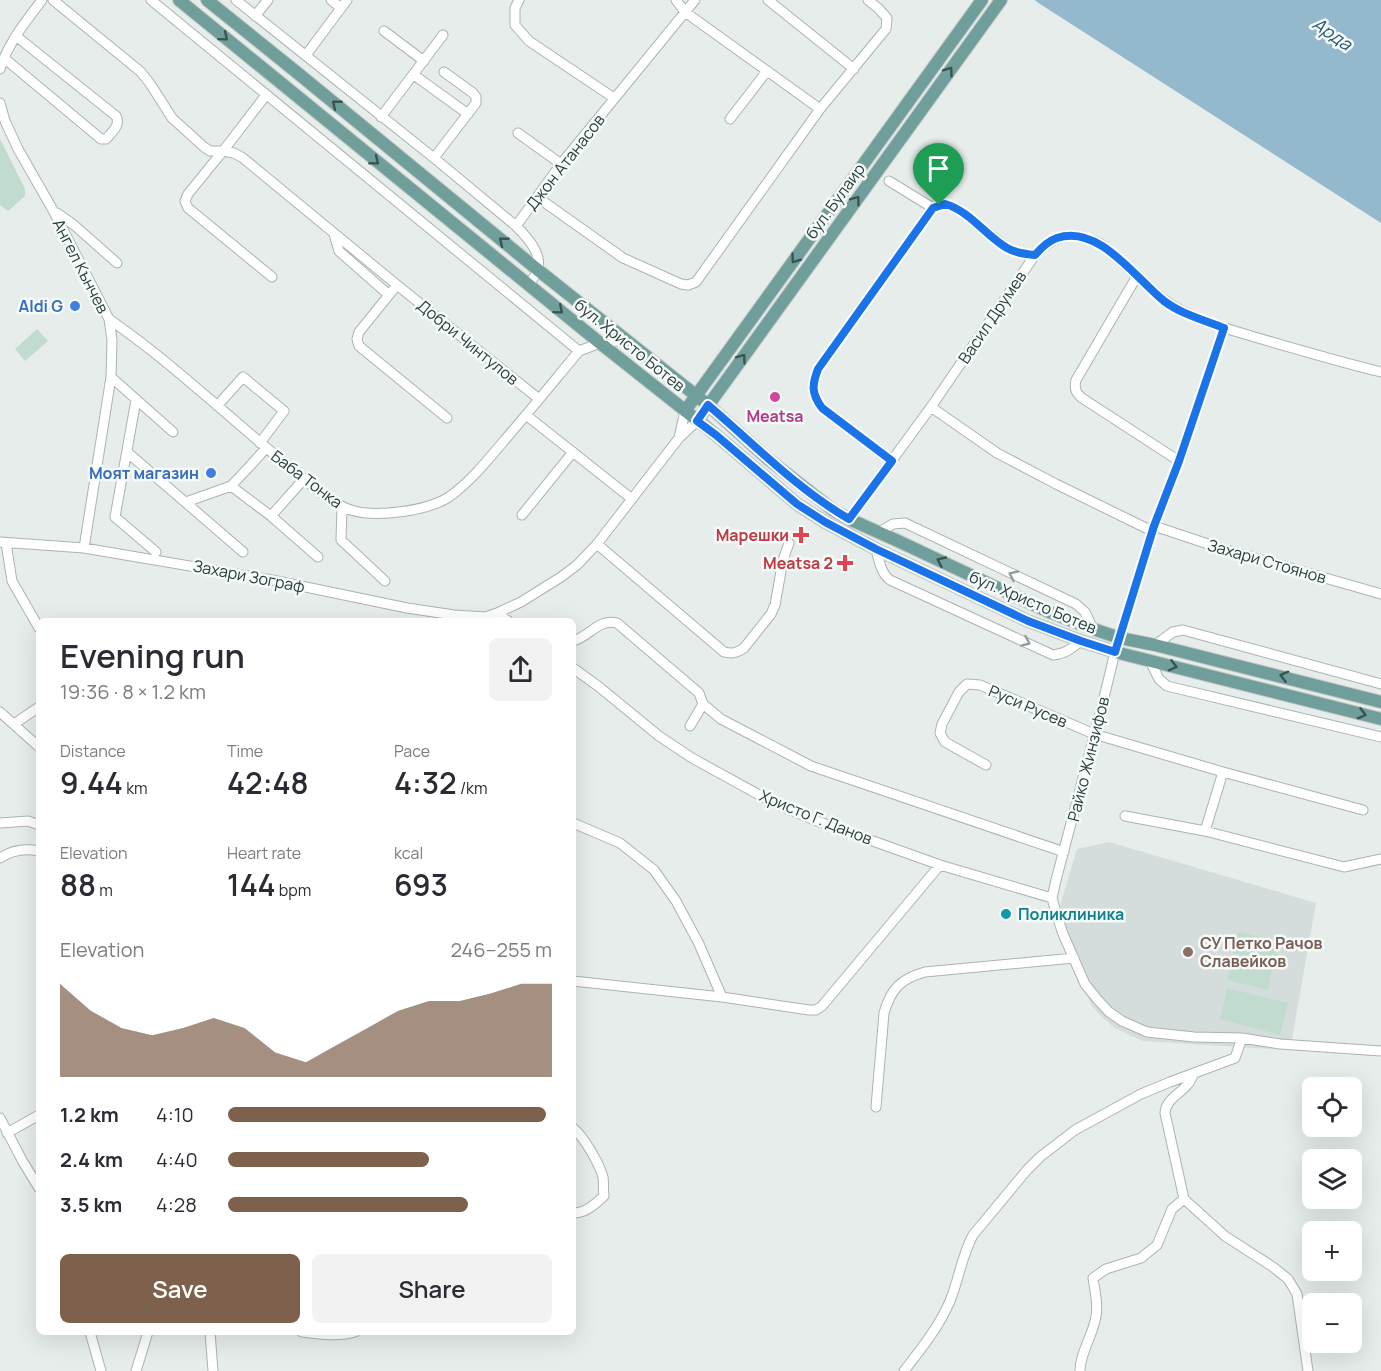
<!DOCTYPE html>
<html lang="en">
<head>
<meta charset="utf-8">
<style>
  body { margin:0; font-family:Manrope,sans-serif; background:#f2f2f3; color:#2b2b33; height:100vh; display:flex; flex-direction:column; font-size:22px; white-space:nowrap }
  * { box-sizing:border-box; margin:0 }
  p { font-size:20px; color:#7c7c81 }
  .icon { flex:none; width:33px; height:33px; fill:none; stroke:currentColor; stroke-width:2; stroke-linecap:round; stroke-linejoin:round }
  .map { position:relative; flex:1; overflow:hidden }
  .sheet { position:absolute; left:36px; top:618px; width:540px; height:717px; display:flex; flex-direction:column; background:#fff; border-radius:9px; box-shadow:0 6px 24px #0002 }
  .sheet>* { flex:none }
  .controls { position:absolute; left:1302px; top:1077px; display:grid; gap:12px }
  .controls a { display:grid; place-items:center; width:60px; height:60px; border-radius:9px; background:#fff; box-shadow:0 6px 24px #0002; font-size:30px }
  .pin { position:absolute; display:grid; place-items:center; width:51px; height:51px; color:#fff; margin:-62px -26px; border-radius:50% 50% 50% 0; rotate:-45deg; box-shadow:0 0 6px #0007 }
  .pin .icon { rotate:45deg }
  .round { display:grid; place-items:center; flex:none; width:63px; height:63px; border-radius:9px; background:#f2f2f3 }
  .head { display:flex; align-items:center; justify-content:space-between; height:102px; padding:0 24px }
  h1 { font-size:33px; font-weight:600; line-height:45px }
  .stats { display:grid; grid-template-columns:repeat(3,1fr); gap:9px; height:102px; padding:6px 24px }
  .stats div { display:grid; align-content:center }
  .stats b { font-size:30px; font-weight:600 }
  .stats small { font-size:16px; font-weight:400 }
  .stats p { font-size:16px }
  .chart { height:168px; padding:12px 24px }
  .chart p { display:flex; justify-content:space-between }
  .chart svg { width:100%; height:108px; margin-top:6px; fill:#7e614d; opacity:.7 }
  .cta { display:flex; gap:12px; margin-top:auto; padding:12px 24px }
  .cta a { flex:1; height:69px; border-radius:9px; background:#7e614d; color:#fff; font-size:24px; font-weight:600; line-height:69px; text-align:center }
  .cta a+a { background:#f2f2f3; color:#2b2b33 }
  ul { padding:0 24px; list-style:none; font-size:20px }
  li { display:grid; grid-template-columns:96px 72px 1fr; align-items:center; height:45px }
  li i { height:15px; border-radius:8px; background:#7e614d }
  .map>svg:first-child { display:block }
  .built { fill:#d4dddb }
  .green { fill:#c1dcce }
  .water { fill:#94b8cc }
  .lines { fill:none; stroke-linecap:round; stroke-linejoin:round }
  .minor-casing { stroke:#a9b5b3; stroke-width:11 }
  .major-casing { stroke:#c2c9c8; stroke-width:14 }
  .minor { stroke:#fff; stroke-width:9 }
  .major { stroke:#6f9e9b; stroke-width:12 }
  .oneway { stroke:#385554 }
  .oneway2 { stroke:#929e9e }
  .route-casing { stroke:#fff; stroke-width:12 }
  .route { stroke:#1a73e8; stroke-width:8 }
  .shop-dot { fill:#3f7fe0; stroke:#f6faf9; stroke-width:2 }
  .hotel-dot { fill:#d1479c; stroke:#f6faf9; stroke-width:2 }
  .health-dot { fill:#e0444e; stroke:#f6faf9; stroke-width:2 }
  .culture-dot { fill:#0f9aa8; stroke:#f6faf9; stroke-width:2 }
  .education-dot { fill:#8d6e63; stroke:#f6faf9; stroke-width:2 }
  .labels { text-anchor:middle; stroke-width:5; stroke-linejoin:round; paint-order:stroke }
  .street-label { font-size:16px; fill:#263d3c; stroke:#f6faf9 }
  .shop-label { font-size:16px; font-weight:bold; fill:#366cbe; stroke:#f6faf9; text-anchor:end }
  .hotel-label { font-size:16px; font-weight:bold; fill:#b23c85; stroke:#f6faf9 }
  .health-label { font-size:16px; font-weight:bold; fill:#be3a42; stroke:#f6faf9; text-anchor:end }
  .culture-label { font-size:16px; font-weight:bold; fill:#0d838f; stroke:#f6faf9; text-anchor:start }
  .education-label { font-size:16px; font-weight:bold; fill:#785e54; stroke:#f6faf9; text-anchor:start }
  .water-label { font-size:18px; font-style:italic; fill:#265773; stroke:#f6faf9 }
</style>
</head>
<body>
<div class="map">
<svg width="1381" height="1371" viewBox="0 0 1381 1371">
  <rect width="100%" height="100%" fill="#e6edeb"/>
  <path class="built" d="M 1109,842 L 1316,903 L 1290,1050 L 1143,1041 L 1115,1028 L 1103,1018 L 1092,1006 L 1072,961 L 1059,916 L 1060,906 L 1077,849 Z"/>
  <path class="green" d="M 0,139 L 25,189 L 25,196 L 8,211 L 0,205 Z
    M 37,329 L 48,341 L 25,361 L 15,349 Z
    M 1238,932 L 1279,941 L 1274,963 L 1233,953 Z
    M 1232,959 L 1272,968 L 1268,990 L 1228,980 Z
    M 1227,988 L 1288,1003 L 1280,1035 L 1220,1019 Z"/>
  <path class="water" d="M 1035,0 L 1381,0 L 1381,223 L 1037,2 Z"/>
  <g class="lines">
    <g class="minor-casing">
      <path id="minor" d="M 53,0 L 141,72 L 151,85 L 172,118 L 204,147 L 210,151 L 223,151 L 234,153 L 243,158 L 397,285 L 539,399
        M 151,0 L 579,351
        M 236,0 L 434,158 L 516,226 C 527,237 544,255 537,272 C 535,276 531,281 529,285
        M 331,0 L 341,8
        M 519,0 L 515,8 L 515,25 L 529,41 L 614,98
        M 676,0 L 685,12 L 820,109
        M 768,0 L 854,69
        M 255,16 L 268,0
        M 384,31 L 424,61
        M 306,55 L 347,0
        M 4,58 L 101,139 L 106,139 C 112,132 121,125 116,116 L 16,36
        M 0,69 C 8,43 26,21 42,0
        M 414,75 L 468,114
        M 266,95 L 223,151 L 188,194 L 185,201 L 188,208 L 272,277
        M 0,103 L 5,121 L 18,149 L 54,212 L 109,319 L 112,340 L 111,377 L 84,548
        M 381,117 L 443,35
        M 730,119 L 767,71
        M 518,133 L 561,164
        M 434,158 L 476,103 L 476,97 L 473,93 L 444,72
        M 889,181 L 933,208 C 943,203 950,204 960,210 L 1007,248 L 1017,252 L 1035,255
        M 537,197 L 623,258 L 681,284 L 688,285 L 696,282 L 820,109 L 886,29 L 887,18 L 878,8 L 868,0
        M 57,213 L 74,225 L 117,263
        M 516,226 L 561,164 L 695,0
        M 334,234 L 339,251 L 389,295
        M 1137,276 L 1076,380 C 1074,389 1076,393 1082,398 L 1179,461
        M 397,285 L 359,332 L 357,339 L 359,346 L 447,418
        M 109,319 C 123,329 138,340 152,351 C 200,389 245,431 292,469 C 310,483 329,503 351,510 C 376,518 427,511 449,497 C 470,482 487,461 503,442 C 529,412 554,381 579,351 L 600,343 L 625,340
        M 1224,328 L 1179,461 L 1154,526 L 1115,652 L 1101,710 L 1056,880 L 1052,898 L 1056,913 L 1063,934 L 1085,984 L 1097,999 L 1109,1012 L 1122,1021 L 1147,1032 L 1194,1037 L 1242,1038 L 1280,1044 L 1381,1051
        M 111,377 L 173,432
        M 136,400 L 115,517 L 156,552
        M 217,406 L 243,377 L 284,411 L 260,443
        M 931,407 L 997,453 L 1056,484 L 1152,531
        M 526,415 L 632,499
        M 679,438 L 685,411
        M 127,452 L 243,552
        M 892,461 L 822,408 C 811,393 812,385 818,369 L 933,208
        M 231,486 L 271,516 L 318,557
        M 186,502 L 231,486 L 249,467 L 266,448
        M 342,507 L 341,540 L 385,581
        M 522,515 L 573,452
        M 271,516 L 304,479
        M 849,519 L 931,407 L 1035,255 C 1051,238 1068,230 1092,240 C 1105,245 1114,255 1124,264 C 1141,280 1157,297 1177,308 C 1201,322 1231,330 1258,338 C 1299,350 1340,362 1381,372
        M 1154,526 L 1220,548 L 1381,594
        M 879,532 L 893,524 L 905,523 L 1076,604 L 1085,612 L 1093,629
        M 0,542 L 84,548 L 272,580 L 407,608 L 454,615 L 485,617 L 497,613 L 521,602 L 561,577 L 577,565 L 597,544 L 679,438 L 697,421
        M 6,543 L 12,581 L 39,628
        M 597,544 L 724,652 C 732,654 737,653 744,648 L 771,614 L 775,605 L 783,560 L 789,543
        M 876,549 C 879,561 881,573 890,580 L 1053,655 C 1065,654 1072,648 1081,641
        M 497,613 L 508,621
        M 573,641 C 589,637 599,618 617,623 L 699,693 L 703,704 L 721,719 L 811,766 L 1064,852
        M 1155,645 L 1173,632 L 1183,630 L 1381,684
        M 1150,661 L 1159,679 L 1167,686 L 1381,737
        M 573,668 L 598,686 L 659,736 L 692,758 L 774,803 L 817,821 L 940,865 L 1052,898
        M 0,712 L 39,747
        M 14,724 L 39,707
        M 690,726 L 703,704
        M 986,765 L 945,742 L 940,733 L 942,724 L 959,692 L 967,684 L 980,685 L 1094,734 L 1223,772 L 1363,810
        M 1125,816 L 1205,831 L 1344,867 L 1381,859
        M 0,823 L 28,821 L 39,825
        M 573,823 L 620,843 L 654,870 L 676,901 L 699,944 L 722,997
        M 1205,831 L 1223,772
        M 0,858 C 12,850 25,848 39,851
        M 573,981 L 722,997 L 809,1010 L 816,1010 L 822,1006 L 940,865
        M 1194,1073 C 1192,1078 1190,1083 1186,1086 C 1177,1096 1166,1100 1165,1113 L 1184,1199 L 1225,1236 L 1273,1267 L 1288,1279 L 1297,1294 L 1308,1371
        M 876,1107 L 884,1013 C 891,989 900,979 925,972 L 1074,958
        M 0,1118 L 23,1162 L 39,1188
        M 573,1128 C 584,1137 599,1163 603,1177 C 604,1183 603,1190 604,1196 C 594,1205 586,1213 573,1213
        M 7,1133 L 39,1115
        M 90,1332 L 101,1371
        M 210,1332 L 213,1371
        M 302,1332 C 318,1334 339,1337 355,1332
        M 136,1371 L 148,1332
        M 904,1371 C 921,1349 939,1327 950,1301 C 959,1279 962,1255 973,1235 L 1027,1170 L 1040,1157 L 1075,1130 L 1141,1094 L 1170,1082 L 1235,1058 L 1242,1038
        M 1080,1371 C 1080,1354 1091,1338 1095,1321 C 1099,1307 1095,1292 1093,1278 L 1106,1269 L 1141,1258 L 1157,1245 L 1172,1209 L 1184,1199"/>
    </g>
    <g class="major-casing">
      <path id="major" d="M 179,0 L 600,343 L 716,435 L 797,504 L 825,522 L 876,549 L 1028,621 L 1081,641 L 1115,652 L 1381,719
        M 207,0 L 300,75 L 538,270 L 708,405 L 768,459 L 833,510 L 849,519 L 898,541 L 1049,612 L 1093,629 L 1120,638 L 1155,645 L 1381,702
        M 685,411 L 982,0
        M 697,421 L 1001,0"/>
    </g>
    <use href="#minor" class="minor"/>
    <use href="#major" class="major"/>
  </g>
  <defs><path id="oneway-chevron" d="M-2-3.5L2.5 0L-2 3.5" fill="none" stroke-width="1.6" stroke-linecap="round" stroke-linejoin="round" transform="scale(1.5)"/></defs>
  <g class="oneway">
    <use href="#oneway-chevron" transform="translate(224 37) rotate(40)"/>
    <use href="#oneway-chevron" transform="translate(949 71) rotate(-54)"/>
    <use href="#oneway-chevron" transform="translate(336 104) rotate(-141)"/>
    <use href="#oneway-chevron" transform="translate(375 161) rotate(39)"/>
    <use href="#oneway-chevron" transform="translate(856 200) rotate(-54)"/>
    <use href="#oneway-chevron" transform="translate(503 241) rotate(-141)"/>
    <use href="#oneway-chevron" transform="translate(795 259) rotate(126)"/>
    <use href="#oneway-chevron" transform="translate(559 310) rotate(40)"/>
    <use href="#oneway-chevron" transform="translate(742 358) rotate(-54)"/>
    <use href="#oneway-chevron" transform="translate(941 561) rotate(-155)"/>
    <use href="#oneway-chevron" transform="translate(1173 666) rotate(14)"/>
    <use href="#oneway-chevron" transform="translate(1284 676) rotate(-166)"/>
    <use href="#oneway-chevron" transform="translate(1362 714) rotate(14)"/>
  </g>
  <g class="oneway2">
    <use href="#oneway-chevron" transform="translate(1013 575) rotate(-155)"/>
    <use href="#oneway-chevron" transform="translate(1026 642) rotate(24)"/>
  </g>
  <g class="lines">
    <g class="route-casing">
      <path id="route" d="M 945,204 C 970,211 985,235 1007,248 C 1016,253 1025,254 1035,255 C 1041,248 1048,241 1057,238 C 1099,224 1135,278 1164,301 C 1181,314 1204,320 1224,328 L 1179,461 L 1154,526 L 1115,652 L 1081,641 L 1028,621 L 876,549 L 825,522 L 797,504 L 716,435 L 697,421 L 708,405 C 754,444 797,489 849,519 L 892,461 L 822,408 C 811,393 812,385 818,369 L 933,208 Z"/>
    </g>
    <use href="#route" class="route"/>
  </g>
  <g class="shop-dot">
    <circle cx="75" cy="306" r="6"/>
    <circle cx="211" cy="473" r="6"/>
  </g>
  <circle class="hotel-dot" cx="775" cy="397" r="6"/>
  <g class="health-dot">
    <path d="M798 526h6v6h6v6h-6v6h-6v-6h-6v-6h6z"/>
    <path d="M842 554h6v6h6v6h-6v6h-6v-6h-6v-6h6z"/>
  </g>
  <circle class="culture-dot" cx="1006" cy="914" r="6"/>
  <circle class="education-dot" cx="1188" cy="952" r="6"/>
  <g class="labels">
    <g class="street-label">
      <text transform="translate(565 162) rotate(-52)" y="6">Джон Атанасов</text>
      <text transform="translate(835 201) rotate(-54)" y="6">бул. Булаир</text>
      <text transform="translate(81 266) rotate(63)" y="6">Ангел Кънчев</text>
      <text transform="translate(992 317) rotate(-56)" y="6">Васил Друмев</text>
      <text transform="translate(468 342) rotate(39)" y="6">Добри Чинтулов</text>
      <text transform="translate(630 345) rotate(39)" y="6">бул. Христо Ботев</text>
      <text transform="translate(307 479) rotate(37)" y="6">Баба Тонка</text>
      <text transform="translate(1267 561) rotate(16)" y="6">Захари Стоянов</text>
      <text transform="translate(249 576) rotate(11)" y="6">Захари Зограф</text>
      <text transform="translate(1033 602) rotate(23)" y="6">бул. Христо Ботев</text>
      <text transform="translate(1028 706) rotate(23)" y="6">Руси Русев</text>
      <text transform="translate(1088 759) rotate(-76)" y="6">Райко Жинзифов</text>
      <text transform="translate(816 817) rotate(22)" y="6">Христо Г. Данов</text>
    </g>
    <g class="shop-label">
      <text x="63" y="312">Aldi G</text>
      <text x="199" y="479">Моят магазин</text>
    </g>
    <g class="hotel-label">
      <text x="775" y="422">Meatsa</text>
    </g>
    <g class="health-label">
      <text x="789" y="541">Марешки</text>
      <text x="833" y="569">Meatsa 2</text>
    </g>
    <g class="culture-label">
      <text x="1018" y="920">Поликлиника</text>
    </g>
    <g class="education-label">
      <text x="1200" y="949">СУ Петко Рачов<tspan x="1200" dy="18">Славейков</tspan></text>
    </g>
    <g class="water-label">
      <text transform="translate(1332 34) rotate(35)" y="6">Арда</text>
    </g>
  </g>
</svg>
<div class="controls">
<a><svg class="icon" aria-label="locate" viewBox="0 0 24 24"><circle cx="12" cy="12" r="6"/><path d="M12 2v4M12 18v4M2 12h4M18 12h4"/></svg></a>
<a><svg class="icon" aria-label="layers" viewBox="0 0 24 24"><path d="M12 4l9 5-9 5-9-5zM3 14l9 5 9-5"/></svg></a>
<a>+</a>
<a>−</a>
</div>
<div class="pin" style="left:939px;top:205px;background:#1e9e55"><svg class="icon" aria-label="arrive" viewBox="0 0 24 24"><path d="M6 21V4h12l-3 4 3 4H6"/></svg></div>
<section class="sheet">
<div class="head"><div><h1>Evening run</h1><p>19:36 · 8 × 1.2 km</p></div><a class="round"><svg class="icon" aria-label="share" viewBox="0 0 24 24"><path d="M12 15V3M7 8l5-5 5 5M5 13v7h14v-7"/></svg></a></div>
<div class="stats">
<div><p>Distance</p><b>9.44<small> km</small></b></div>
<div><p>Time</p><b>42:48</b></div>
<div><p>Pace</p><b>4:32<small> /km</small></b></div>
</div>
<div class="stats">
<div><p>Elevation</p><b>88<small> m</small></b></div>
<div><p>Heart rate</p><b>144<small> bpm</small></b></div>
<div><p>kcal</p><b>693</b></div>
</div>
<div class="chart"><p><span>Elevation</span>246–255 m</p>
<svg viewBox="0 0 160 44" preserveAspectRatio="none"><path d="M0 44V6L10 17L20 24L30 27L40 24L50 20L60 24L70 34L80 38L90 31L100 24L110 17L120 13L130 13L140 10L150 6L160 6V44z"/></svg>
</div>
<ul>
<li><b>1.2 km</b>4:10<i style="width:98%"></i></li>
<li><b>2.4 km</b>4:40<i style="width:62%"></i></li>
<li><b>3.5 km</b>4:28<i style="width:74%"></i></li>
</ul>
<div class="cta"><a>Save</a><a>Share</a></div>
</section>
</div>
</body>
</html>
